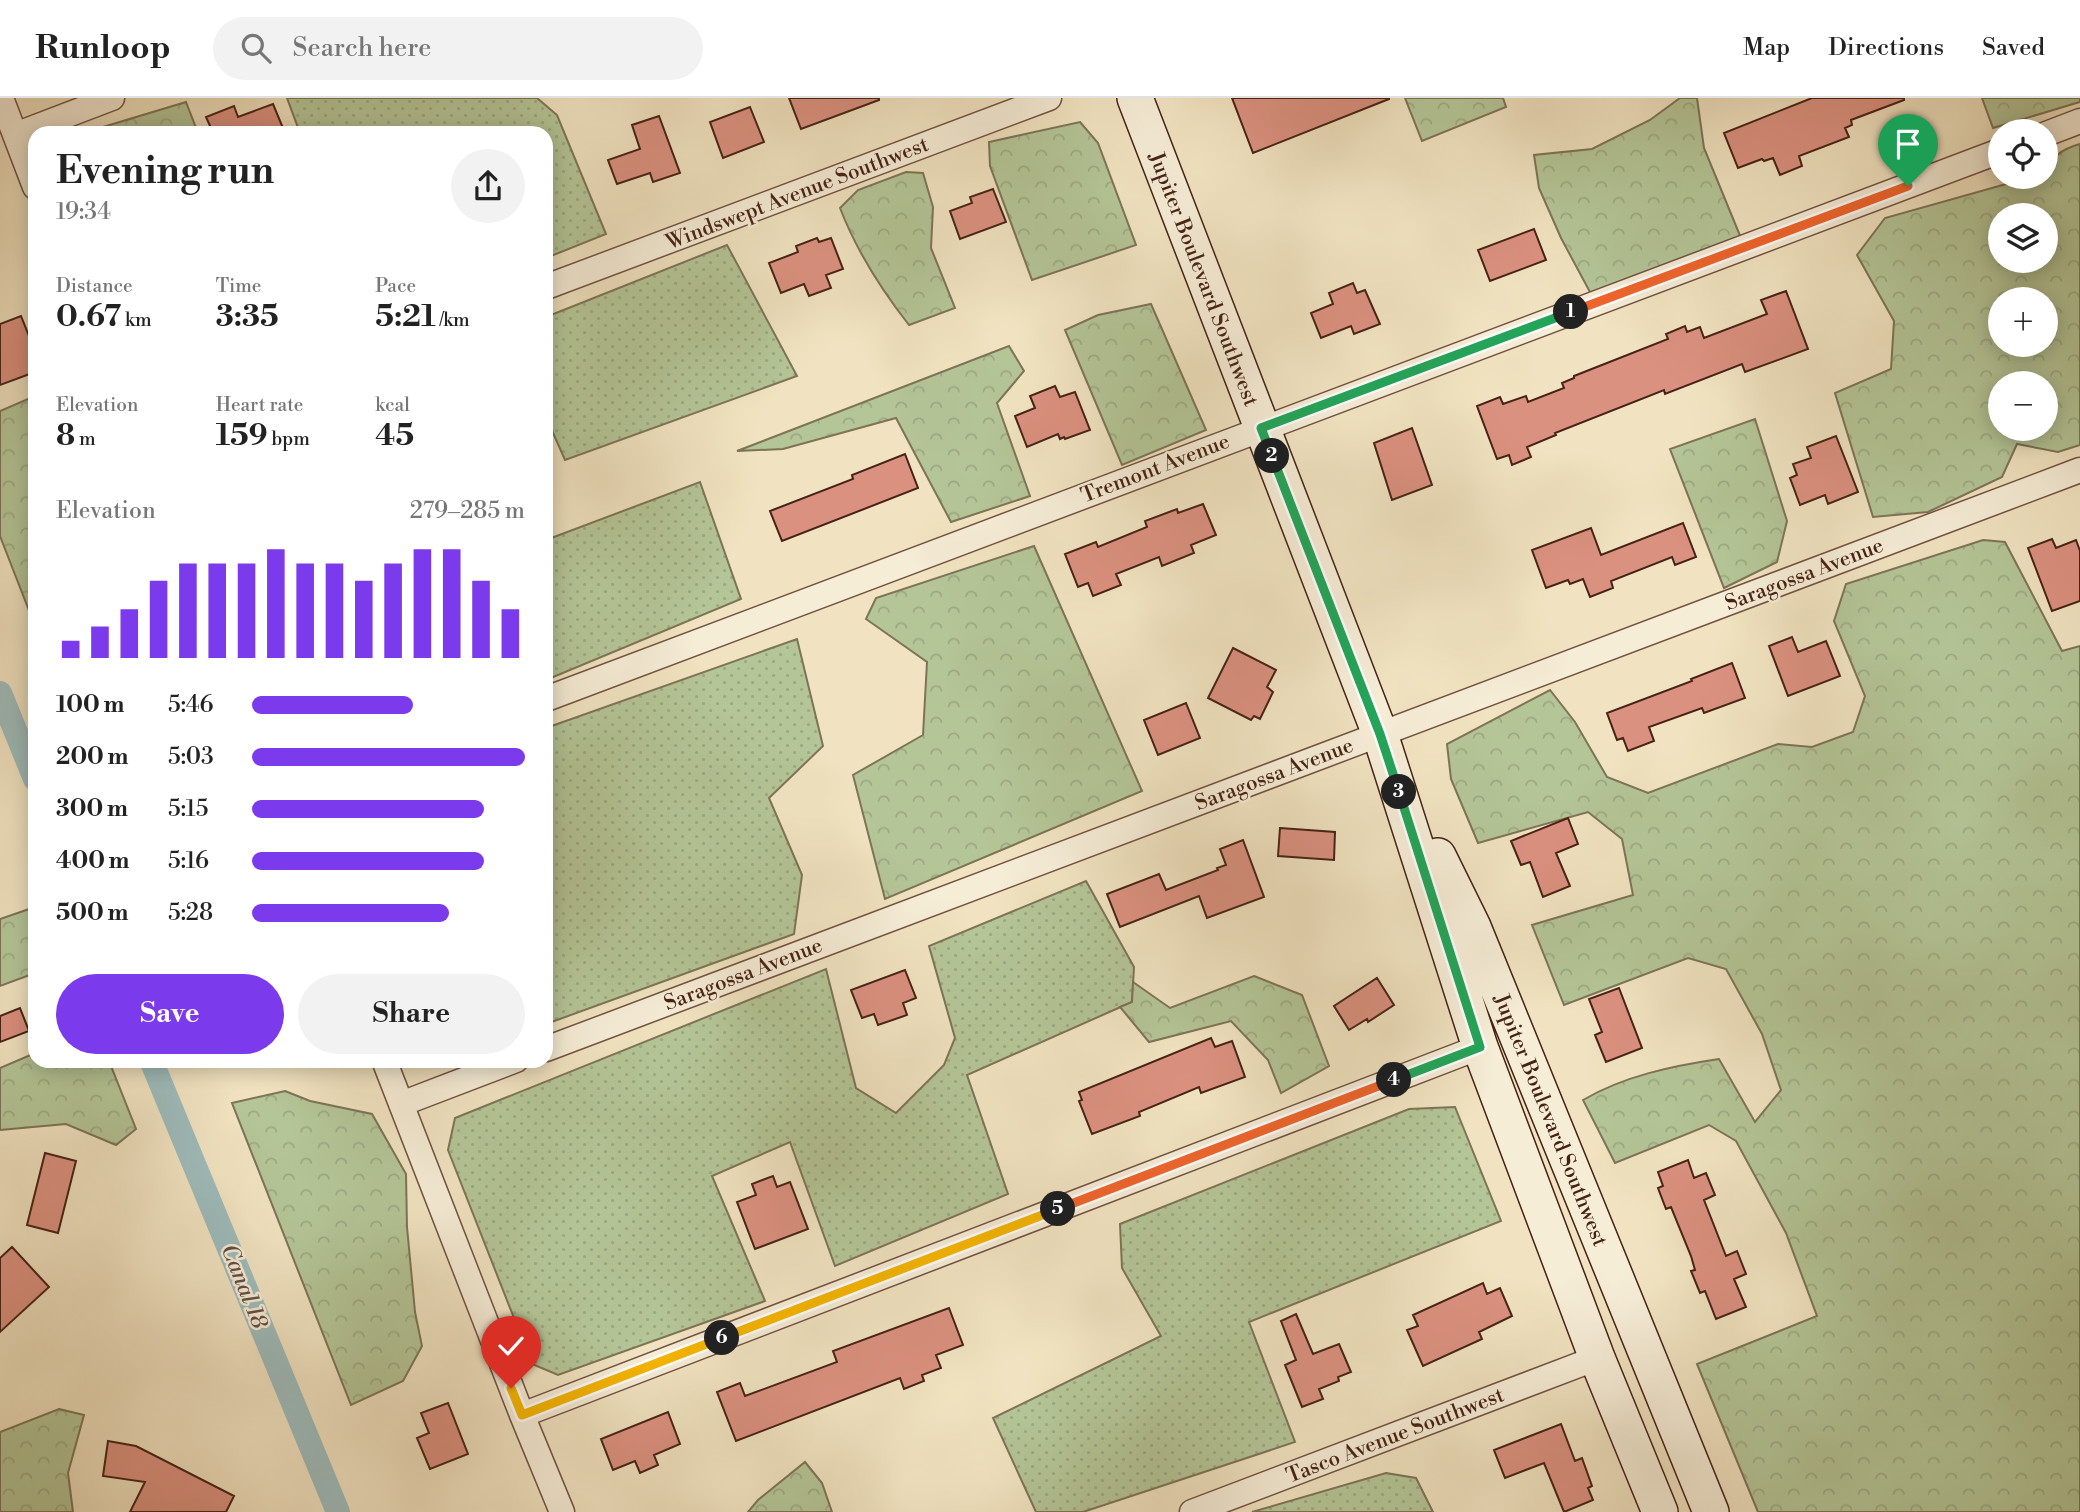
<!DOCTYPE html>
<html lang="en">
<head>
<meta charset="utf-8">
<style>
  body { margin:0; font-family:"Libre Bodoni",serif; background:#f2f2f2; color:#222; height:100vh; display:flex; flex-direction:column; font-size:26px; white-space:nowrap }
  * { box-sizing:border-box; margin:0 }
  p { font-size:23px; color:#767676 }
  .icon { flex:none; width:38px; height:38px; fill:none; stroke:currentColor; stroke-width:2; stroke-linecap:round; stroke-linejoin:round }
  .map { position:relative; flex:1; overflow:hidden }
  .panel { position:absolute; left:28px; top:28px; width:525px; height:942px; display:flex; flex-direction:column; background:#fff; border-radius:21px; box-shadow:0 4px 18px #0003 }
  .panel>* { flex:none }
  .controls { position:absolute; left:1988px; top:21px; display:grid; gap:14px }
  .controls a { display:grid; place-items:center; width:70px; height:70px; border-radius:50%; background:#fff; box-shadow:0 4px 18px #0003; font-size:35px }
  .pin { position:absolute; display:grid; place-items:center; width:60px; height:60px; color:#fff; margin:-72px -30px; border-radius:50% 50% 50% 0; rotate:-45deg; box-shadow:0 0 7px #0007 }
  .pin .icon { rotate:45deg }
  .km { position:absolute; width:35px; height:35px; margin:-18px; border-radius:50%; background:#222; color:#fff; font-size:19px; line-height:35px; text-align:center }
  .round { display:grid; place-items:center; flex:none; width:74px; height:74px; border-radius:37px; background:#f2f2f2 }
  .overview { display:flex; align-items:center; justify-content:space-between; height:119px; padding:0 28px }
  h1 { font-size:38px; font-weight:700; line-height:52px }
  .metrics { display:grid; grid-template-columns:repeat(3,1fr); gap:10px; height:119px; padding:7px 28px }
  .metrics div { display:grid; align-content:center }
  .metrics b { font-size:30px; font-weight:700 }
  .metrics small { font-size:19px; font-weight:400 }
  .metrics p { font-size:19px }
  .chart { height:196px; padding:14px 28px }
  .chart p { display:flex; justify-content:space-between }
  .chart svg { width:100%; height:126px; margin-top:7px; stroke:#7c3aed; stroke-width:6 }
  .primary-button { display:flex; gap:14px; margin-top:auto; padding:14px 28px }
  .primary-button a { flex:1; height:80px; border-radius:42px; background:#7c3aed; color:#fff; font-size:28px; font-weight:700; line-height:80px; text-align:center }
  .primary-button a+a { background:#f2f2f2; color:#222 }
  ul { padding:0 28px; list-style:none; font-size:23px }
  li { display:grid; grid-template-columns:112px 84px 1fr; align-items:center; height:52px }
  li i { height:18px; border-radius:9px; background:#7c3aed }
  header { display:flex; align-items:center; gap:42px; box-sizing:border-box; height:98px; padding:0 35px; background:#fff; border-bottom:2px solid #e0e0e0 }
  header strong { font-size:33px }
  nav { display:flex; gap:38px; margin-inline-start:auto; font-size:24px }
  .search { width:490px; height:63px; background:#f2f2f2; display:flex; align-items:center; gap:18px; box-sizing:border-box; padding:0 24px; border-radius:38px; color:#767676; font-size:26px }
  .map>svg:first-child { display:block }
  .grass { fill:url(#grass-dots); stroke:#7d7456; stroke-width:2 }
  .forest { fill:url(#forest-crowns); stroke:#7d7456; stroke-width:2; fill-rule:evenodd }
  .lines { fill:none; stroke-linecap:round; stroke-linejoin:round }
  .canal { stroke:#9ebcbc; stroke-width:24 }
  .building { fill:#db9180; stroke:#462215; stroke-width:2 }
  .street-casing { stroke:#715240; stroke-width:27 }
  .secondary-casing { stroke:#462215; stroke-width:38 }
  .street { stroke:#f6edd7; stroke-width:24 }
  .secondary { stroke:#f6edd7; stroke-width:35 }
  .split-1-casing { stroke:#fff; stroke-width:14 }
  .split-2-casing { stroke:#fff; stroke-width:14 }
  .split-3-casing { stroke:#fff; stroke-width:14 }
  .split-4-casing { stroke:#fff; stroke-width:14 }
  .split-5-casing { stroke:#fff; stroke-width:14 }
  .split-6-casing { stroke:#fff; stroke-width:14 }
  .split-7-casing { stroke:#fff; stroke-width:14 }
  .split-1 { stroke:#f0652b; stroke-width:9 }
  .split-2 { stroke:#22a559; stroke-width:9 }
  .split-3 { stroke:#22a559; stroke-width:9 }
  .split-4 { stroke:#22a559; stroke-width:9 }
  .split-5 { stroke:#f0652b; stroke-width:9 }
  .split-6 { stroke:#f5b400; stroke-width:9 }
  .split-7 { stroke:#f5b400; stroke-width:9 }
  .labels { text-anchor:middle; stroke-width:5; stroke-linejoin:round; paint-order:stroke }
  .street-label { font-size:21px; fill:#462215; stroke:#f6edd7 }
  .water-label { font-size:23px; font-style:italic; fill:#605047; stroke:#f6edd7 }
</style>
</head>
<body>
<header>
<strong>Runloop</strong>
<div class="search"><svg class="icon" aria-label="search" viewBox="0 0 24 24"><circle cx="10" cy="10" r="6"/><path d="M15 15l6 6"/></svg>Search here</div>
<nav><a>Map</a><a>Directions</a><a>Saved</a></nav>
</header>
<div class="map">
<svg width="2080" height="1414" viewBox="0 0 2080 1414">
  <defs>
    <pattern id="grass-dots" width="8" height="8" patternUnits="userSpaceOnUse" patternTransform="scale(1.75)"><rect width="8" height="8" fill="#b4c597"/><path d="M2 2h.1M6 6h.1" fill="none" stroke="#9ca981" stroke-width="1.8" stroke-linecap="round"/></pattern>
    <pattern id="forest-crowns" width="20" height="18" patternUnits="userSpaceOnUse" patternTransform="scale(1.75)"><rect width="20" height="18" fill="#b4c597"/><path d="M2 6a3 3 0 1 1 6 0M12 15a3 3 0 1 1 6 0" fill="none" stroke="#9ca981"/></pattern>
  </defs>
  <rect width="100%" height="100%" fill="#f1e3c1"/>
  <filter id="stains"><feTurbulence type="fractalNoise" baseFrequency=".00286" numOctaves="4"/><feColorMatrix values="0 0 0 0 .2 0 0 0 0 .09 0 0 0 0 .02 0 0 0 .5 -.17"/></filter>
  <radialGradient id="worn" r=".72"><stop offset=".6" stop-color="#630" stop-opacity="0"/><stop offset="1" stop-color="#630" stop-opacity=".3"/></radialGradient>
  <path class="grass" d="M 287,0 L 537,0 L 557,17 L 606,136 L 546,160 L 546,35 L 300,35 Z
    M 727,147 L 797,278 L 565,362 L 546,319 L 546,219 Z
    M 700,384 L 741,501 L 546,582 L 546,442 Z
    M 797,541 L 823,648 L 769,700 L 802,777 L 794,836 L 546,926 L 546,630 Z
    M 1086,783 L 1134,869 L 1132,904 L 967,977 L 1008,1096 L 835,1168 L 790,1044 L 712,1078 L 765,1203 L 558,1277 L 532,1266 L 448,1052 L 455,1020 L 826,871 L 856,990 L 896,1015 L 944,967 L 955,940 L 929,848 Z
    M 1455,1009 L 1501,1123 L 1249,1224 L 1295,1344 L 1083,1414 L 1036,1414 L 993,1320 L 1161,1238 L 1122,1170 L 1120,1126 L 1409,1011 Z
    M 1386,1375 L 1416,1380 L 1433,1414 L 1252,1414 Z"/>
  <path class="forest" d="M 1405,0 L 1503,0 L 1506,9 L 1422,43 Z
    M 1680,0 L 1697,0 L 1704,50 L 1741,140 L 1591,196 L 1561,140 L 1539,90 L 1534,57 L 1592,51 L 1650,22 Z
    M 1982,0 L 2080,0 L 2080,4 L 1993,30 Z
    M 186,4 L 198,35 L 83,35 Z
    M 1080,24 L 1098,45 L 1136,147 L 1032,182 L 990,68 L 989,44 Z
    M 2080,46 L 2080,347 L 2058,354 L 2017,346 L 2002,379 L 1928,414 L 1873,419 L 1835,295 L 1891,271 L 1894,223 L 1857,157 L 1885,120 L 2031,79 L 2046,79 C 2046,60 2065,50 2080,46 ZM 2000,117 L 2046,117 L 2046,163 L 2000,163 ZM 2000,201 L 2046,201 L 2046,247 L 2000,247 ZM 2000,285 L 2046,285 L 2046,331 L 2000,331 Z
    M 906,74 L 923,75 L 933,109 L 931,150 L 955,210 L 909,227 C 880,190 857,154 840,110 L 858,92 Z
    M 1151,206 L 1206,332 L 1122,367 L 1065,232 L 1098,217 Z
    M 1009,248 L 1024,273 L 997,305 L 1030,398 L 951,424 L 896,320 L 783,351 L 737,353 Z
    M 35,298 L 35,528 L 0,438 L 0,313 Z
    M 1755,321 L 1787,423 L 1777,464 L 1724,490 L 1670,351 Z
    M 1983,442 L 2005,444 L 2062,553 L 2080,548 L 2080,1414 L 1758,1414 L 1697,1266 L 1817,1218 L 1786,1135 L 1736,1043 L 1709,1027 L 1615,1065 L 1583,1002 C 1624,978 1672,968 1719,961 L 1755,1024 L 1781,992 L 1762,936 L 1726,871 L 1688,860 L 1564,907 L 1532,827 L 1633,797 L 1622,741 L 1588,714 L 1478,745 L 1451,681 L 1447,646 L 1550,592 L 1575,624 L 1607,679 L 1648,695 L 1778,646 L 1812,649 L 1853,634 L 1865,598 L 1834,523 L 1846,486 Z
    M 1034,448 L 1142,693 L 885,801 L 853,677 L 923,637 L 927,564 L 866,521 L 876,500 Z
    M 35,809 L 35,875 L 0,888 L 0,821 Z
    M 1254,878 L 1302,897 L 1329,968 L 1281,995 L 1268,962 L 1231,923 L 1149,944 L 1120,909 L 1132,904 L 1133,884 L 1170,910 Z
    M 35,955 L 35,962 L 109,963 L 136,1031 L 116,1047 L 66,1026 L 0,1032 L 0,970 Z
    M 285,993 L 310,1003 L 372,1016 L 406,1076 L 407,1129 L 415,1214 L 422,1248 L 403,1283 L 351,1307 L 232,1005 Z
    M 59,1311 L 84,1317 L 68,1375 L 73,1414 L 0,1414 L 0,1334 Z
    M 805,1364 L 822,1385 L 832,1414 L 748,1414 L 758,1402 Z"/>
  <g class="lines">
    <path class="canal" d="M 0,595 L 35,681
      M 151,962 L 338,1414"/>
  </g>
  <path class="building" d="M 789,0 L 879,0 L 879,2 L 801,31 Z
    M 1232,0 L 1389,0 L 1389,1 L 1253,55 Z
    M 1812,0 L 1904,0 L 1904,2 L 1851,22 L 1852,27 L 1845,30 L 1849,39 L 1799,58 L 1802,68 L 1780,77 L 1773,60 L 1764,63 L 1762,61 L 1738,70 L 1724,35 Z
    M 273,6 L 285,35 L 202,35 L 211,30 L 206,19 L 234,8 L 238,19 Z
    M 750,9 L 764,44 L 723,60 L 710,24 Z
    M 659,18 L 680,75 L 653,84 L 650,75 L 617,86 L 608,62 L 640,51 L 632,27 Z
    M 993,91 L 1006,124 L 960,141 L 950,113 L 972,105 L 970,99 Z
    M 1534,131 L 1546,162 L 1490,183 L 1478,152 Z
    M 817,140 L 819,144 L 831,140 L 843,171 L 826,177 L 831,190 L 809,198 L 804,186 L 781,195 L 769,165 L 798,154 L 796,148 Z
    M 1353,185 L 1357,195 L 1365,192 L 1380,226 L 1354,236 L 1351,228 L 1321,240 L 1311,215 L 1333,206 L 1329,195 Z
    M 1786,193 L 1808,251 L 1745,274 L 1742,266 L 1665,296 L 1664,292 L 1555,335 L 1556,337 L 1527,349 L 1531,359 L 1512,367 L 1509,357 L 1497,361 L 1477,308 L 1500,299 L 1503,306 L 1526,298 L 1528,304 L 1564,290 L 1562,285 L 1574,280 L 1574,278 L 1668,241 L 1666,236 L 1685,228 L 1687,234 L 1700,229 L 1704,240 L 1767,216 L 1761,202 Z
    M 21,218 L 35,253 L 35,274 L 0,287 L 0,226 Z
    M 1055,288 L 1060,299 L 1075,294 L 1090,332 L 1065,341 L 1064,339 L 1060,341 L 1058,336 L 1027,349 L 1015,318 L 1035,310 L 1030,298 Z
    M 1412,330 L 1432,387 L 1392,402 L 1374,345 Z
    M 1836,338 L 1858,394 L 1828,406 L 1825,397 L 1800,407 L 1790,380 L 1797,377 L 1793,366 L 1811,360 L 1807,349 Z
    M 905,356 L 918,390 L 782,443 L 770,413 L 853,381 L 852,377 Z
    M 1203,406 L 1216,437 L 1191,447 L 1194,455 L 1162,468 L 1159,459 L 1116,476 L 1121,487 L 1093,498 L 1088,485 L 1078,489 L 1065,456 L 1096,444 L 1098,449 L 1147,429 L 1145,423 L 1177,411 L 1178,415 Z
    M 1683,425 L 1696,459 L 1675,467 L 1672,459 L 1611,483 L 1613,490 L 1590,499 L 1583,481 L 1570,486 L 1568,482 L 1546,490 L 1532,452 L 1591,430 L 1601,457 Z
    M 2052,441 L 2056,450 L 2076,442 L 2080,453 L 2080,503 L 2052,513 L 2028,450 Z
    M 1792,539 L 1798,554 L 1826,543 L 1840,578 L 1788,598 L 1769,548 Z
    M 1233,550 L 1276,572 L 1267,589 L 1273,594 L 1260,621 L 1254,618 L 1251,622 L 1208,600 Z
    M 1732,565 L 1745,600 L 1704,615 L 1702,610 L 1649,629 L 1654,643 L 1628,653 L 1623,640 L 1617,642 L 1607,615 L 1692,583 L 1691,581 Z
    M 1186,605 L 1200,640 L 1158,657 L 1144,622 Z
    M 1568,720 L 1578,746 L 1556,755 L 1570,788 L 1543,799 L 1530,764 L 1521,767 L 1511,743 Z
    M 1280,730 L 1335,734 L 1334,762 L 1278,758 Z
    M 1243,742 L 1264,799 L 1207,820 L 1199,798 L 1120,829 L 1107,796 L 1159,776 L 1166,792 L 1218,772 L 1217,770 L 1226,767 L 1220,751 Z
    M 905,872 L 916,900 L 903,905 L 907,917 L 878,927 L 874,916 L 862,920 L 851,892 Z
    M 1377,880 L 1394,907 L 1368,924 L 1367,921 L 1349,932 L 1334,908 Z
    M 1619,890 L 1642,950 L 1606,964 L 1595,937 L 1602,934 L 1589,901 Z
    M 20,910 L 29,933 L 0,944 L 0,918 Z
    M 1211,940 L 1215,949 L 1232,943 L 1245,979 L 1201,995 L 1199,989 L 1139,1014 L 1140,1018 L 1092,1036 L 1079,1003 L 1082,1002 L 1079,994 Z
    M 45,1055 L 76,1063 L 58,1135 L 27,1127 Z
    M 1688,1062 L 1694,1080 L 1706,1075 L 1715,1097 L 1704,1102 L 1726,1158 L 1737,1153 L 1746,1176 L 1734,1181 L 1746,1209 L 1716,1221 L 1705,1193 L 1700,1195 L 1691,1173 L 1695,1172 L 1691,1158 L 1671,1109 L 1666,1111 L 1658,1090 L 1663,1088 L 1658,1074 Z
    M 773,1078 L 777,1089 L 790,1084 L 808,1131 L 755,1151 L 737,1104 L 756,1097 L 752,1086 Z
    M 12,1149 L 49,1189 L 0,1234 L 0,1160 Z
    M 1483,1185 L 1487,1196 L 1500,1190 L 1512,1218 L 1479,1234 L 1482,1241 L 1423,1268 L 1407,1232 L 1418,1228 L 1413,1217 Z
    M 949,1210 L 963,1247 L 936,1257 L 941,1270 L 922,1277 L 924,1283 L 904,1291 L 900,1280 L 736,1343 L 717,1294 L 740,1285 L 745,1298 L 837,1264 L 833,1253 Z
    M 1296,1216 L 1313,1256 L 1339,1246 L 1351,1274 L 1338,1279 L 1339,1283 L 1319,1291 L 1323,1301 L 1302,1309 L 1285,1267 L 1296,1262 L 1281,1223 Z
    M 448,1305 L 468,1356 L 430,1371 L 417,1340 L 429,1335 L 421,1315 Z
    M 668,1314 L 680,1346 L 654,1357 L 658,1367 L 640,1375 L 635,1363 L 613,1372 L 601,1341 Z
    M 1561,1326 L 1575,1363 L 1582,1360 L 1592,1388 L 1588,1390 L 1593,1402 L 1564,1414 L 1544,1365 L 1505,1380 L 1494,1352 Z
    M 108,1343 L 136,1348 L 234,1398 L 226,1414 L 130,1414 L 145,1384 L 103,1378 Z"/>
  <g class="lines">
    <g class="street-casing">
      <path id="street" d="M 1,0 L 35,89
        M 2046,36 L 2080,23
        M 15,37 L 112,0
        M 546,189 L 1049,0
        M 546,601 L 2000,53
        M 546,951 L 2080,372
        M 384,962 L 522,1317 L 562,1414
        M 401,1006 L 516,962
        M 522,1317 L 1480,949
        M 1192,1414 L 1597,1260"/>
    </g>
    <g class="secondary-casing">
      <path id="secondary" d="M 1135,0 L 1380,636 L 1480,949 L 1597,1260 L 1660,1414
        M 1438,758 L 1473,829 L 1711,1414"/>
    </g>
    <use href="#street" class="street"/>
    <use href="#secondary" class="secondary"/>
  </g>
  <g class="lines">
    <g class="split-1-casing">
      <path id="split-1" d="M 1571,214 L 1908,88"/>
    </g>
    <g class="split-2-casing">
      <path id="split-2" d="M 1272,358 L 1261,330 L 1571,214"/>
    </g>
    <g class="split-3-casing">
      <path id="split-3" d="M 1272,358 L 1380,636 L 1399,694"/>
    </g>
    <g class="split-4-casing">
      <path id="split-4" d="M 1394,982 L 1480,949 L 1399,694"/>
    </g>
    <g class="split-5-casing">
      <path id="split-5" d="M 1058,1111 L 1394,982"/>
    </g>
    <g class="split-6-casing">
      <path id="split-6" d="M 722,1240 L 1058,1111"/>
    </g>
    <g class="split-7-casing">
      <path id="split-7" d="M 511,1290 L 522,1317 L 722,1240"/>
    </g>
    <use href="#split-1" class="split-1"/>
    <use href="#split-2" class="split-2"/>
    <use href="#split-3" class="split-3"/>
    <use href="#split-4" class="split-4"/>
    <use href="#split-5" class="split-5"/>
    <use href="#split-6" class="split-6"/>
    <use href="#split-7" class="split-7"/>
  </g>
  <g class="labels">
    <g class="street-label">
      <text transform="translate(797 95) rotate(-21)" y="7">Windswept Avenue Southwest</text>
      <text transform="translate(1204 181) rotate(69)" y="7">Jupiter Boulevard Southwest</text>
      <text transform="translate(1155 370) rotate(-21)" y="7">Tremont Avenue</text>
      <text transform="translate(1804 476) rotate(-21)" y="7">Saragossa Avenue</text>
      <text transform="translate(1274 676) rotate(-21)" y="7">Saragossa Avenue</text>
      <text transform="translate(743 876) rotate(-21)" y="7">Saragossa Avenue</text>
      <text transform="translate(1551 1022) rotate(68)" y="7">Jupiter Boulevard Southwest</text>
      <text transform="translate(1395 1337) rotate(-21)" y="7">Tasco Avenue Southwest</text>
    </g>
    <g class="water-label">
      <text transform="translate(245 1188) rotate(68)" y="8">Canal 18</text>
    </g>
  </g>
  <rect width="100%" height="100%" filter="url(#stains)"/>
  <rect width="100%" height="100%" fill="url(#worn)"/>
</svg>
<div class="controls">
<a><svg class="icon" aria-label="locate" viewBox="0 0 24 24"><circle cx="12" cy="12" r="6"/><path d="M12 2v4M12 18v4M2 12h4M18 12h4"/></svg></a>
<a><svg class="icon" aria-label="layers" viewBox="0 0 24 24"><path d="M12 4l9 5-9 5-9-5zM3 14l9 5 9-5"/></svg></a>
<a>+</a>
<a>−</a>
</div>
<div class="pin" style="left:1908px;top:88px;background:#1e9e55"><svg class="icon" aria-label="arrive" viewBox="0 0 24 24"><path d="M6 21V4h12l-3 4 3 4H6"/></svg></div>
<div class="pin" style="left:511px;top:1290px;background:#d93025"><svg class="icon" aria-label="check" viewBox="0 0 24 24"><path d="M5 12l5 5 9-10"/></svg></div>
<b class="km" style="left:1571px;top:214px">1</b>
<b class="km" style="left:1272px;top:358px">2</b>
<b class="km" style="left:1399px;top:694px">3</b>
<b class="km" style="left:1394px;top:982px">4</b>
<b class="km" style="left:1058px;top:1111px">5</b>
<b class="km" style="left:722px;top:1240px">6</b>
<section class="panel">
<div class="overview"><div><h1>Evening run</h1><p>19:34</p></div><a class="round"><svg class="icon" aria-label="share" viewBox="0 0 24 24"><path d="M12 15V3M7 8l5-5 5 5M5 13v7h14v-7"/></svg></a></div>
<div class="metrics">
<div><p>Distance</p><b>0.67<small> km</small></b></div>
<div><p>Time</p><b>3:35</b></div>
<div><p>Pace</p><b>5:21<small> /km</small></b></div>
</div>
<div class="metrics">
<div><p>Elevation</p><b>8<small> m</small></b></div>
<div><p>Heart rate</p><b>159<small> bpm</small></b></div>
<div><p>kcal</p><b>45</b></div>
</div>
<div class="chart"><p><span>Elevation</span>279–285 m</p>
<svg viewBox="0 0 160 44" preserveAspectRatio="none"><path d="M5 44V38M15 44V33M25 44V27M35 44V17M45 44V11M55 44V11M65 44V11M75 44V6M85 44V11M95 44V11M105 44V17M115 44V11M125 44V6M135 44V6M145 44V17M155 44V27"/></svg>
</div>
<ul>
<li><b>100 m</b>5:46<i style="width:59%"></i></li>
<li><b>200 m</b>5:03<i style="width:100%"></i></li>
<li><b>300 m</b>5:15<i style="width:85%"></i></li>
<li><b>400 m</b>5:16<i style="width:85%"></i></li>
<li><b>500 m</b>5:28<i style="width:72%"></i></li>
</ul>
<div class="primary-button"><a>Save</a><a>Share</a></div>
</section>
</div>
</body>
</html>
